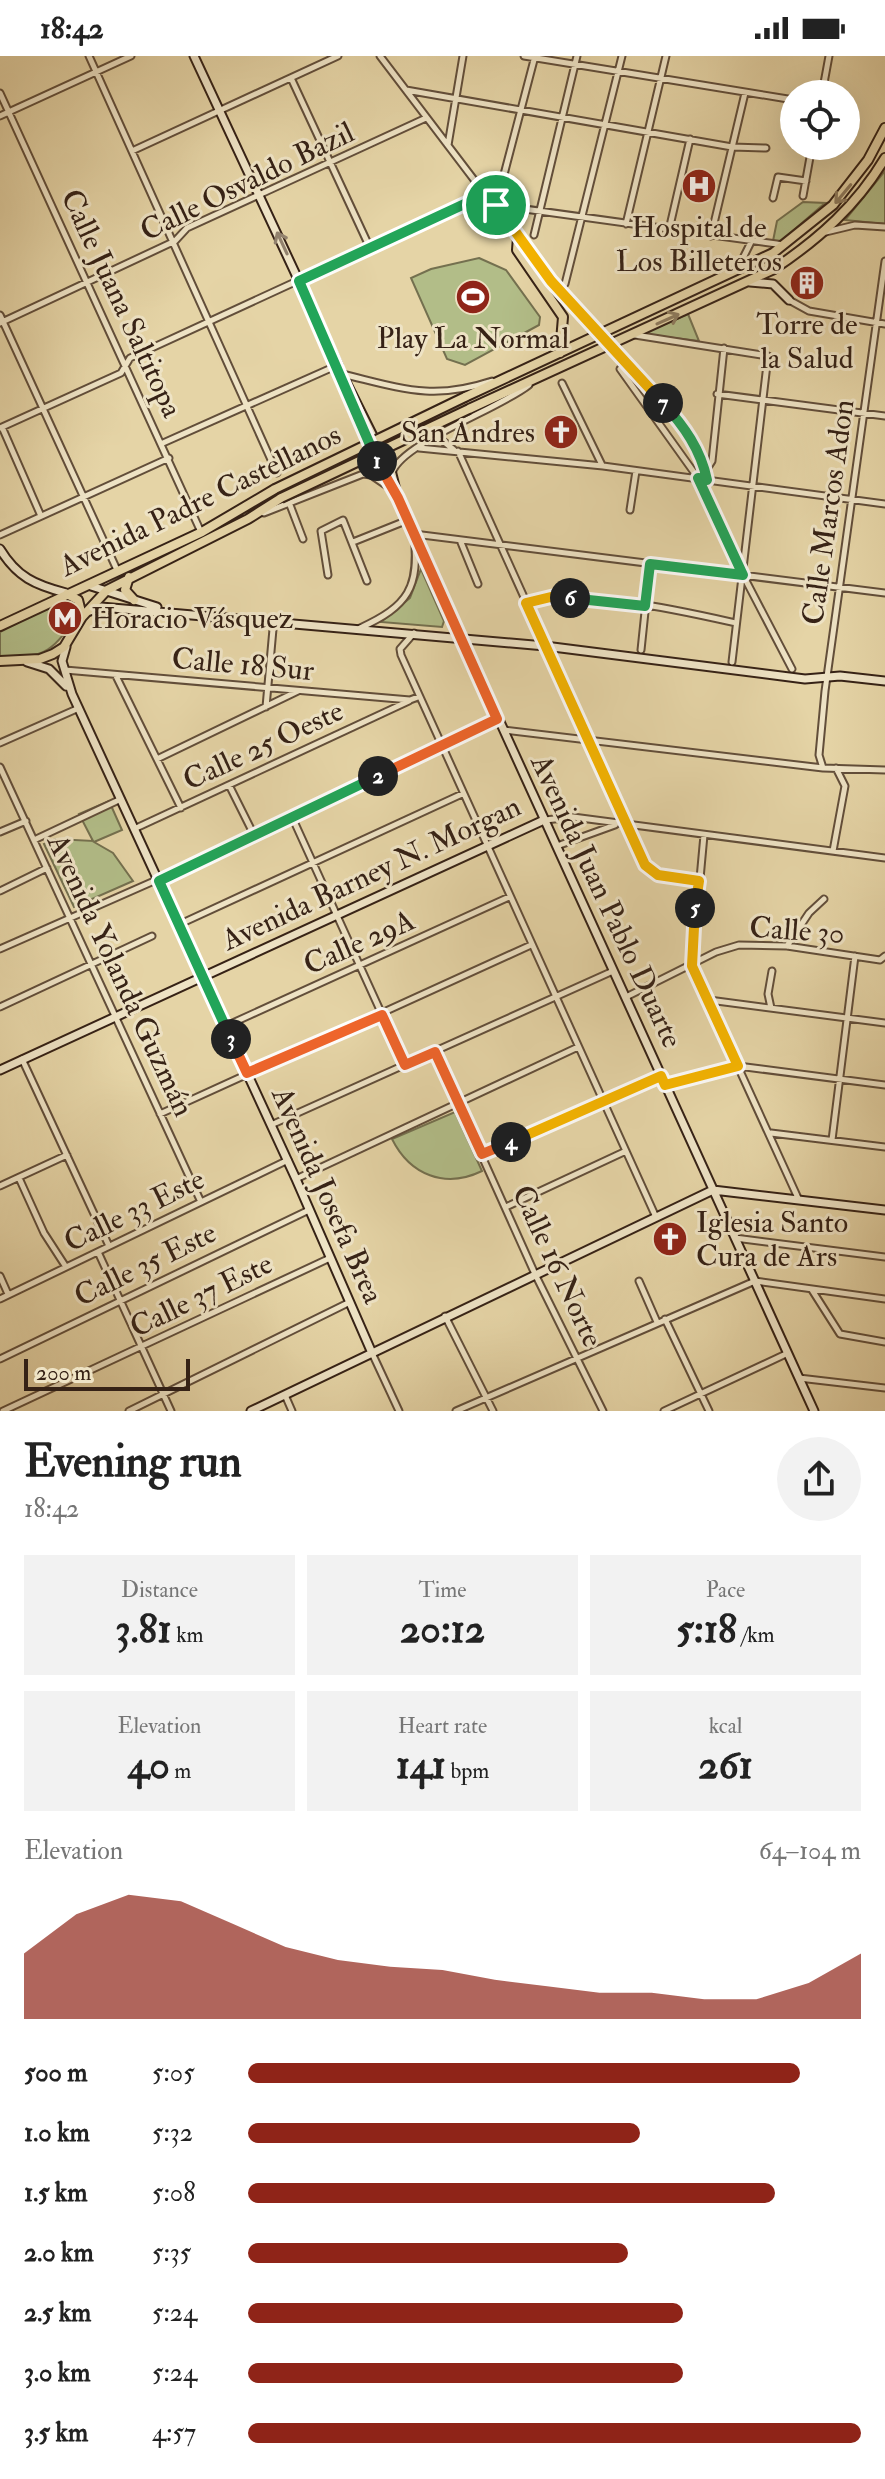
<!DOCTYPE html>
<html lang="en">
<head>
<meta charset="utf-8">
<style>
  body { margin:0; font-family:"IM FELL Double Pica",serif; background:#f2f2f2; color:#222; height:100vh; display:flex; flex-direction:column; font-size:30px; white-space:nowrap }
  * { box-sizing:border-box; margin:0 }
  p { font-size:26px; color:#767676 }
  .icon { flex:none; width:44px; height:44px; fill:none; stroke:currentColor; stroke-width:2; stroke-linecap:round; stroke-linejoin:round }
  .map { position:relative; height:1355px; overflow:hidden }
  .drawer { display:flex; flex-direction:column; background:#fff; flex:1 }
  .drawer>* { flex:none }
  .controls { position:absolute; left:780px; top:24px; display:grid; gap:16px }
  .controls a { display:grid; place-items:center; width:80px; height:80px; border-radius:50%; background:#fff; box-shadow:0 8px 32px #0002; font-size:40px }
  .scale { position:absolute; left:24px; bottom:20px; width:166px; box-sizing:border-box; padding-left:8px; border:4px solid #362216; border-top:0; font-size:22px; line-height:28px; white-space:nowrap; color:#362216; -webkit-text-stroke:6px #eee3c5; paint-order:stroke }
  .pin { position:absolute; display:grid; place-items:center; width:68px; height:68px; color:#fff; margin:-34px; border:4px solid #fff; border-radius:50%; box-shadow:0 2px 8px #0007 }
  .km { position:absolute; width:40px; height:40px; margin:-20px; border-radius:50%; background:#222; color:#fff; font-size:22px; line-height:40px; text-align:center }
  .round { display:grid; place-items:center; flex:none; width:84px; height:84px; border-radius:42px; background:#f2f2f2 }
  .overview { display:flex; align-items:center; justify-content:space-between; height:136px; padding:0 24px }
  h1 { font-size:44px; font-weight:700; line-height:60px }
  .figures { display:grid; grid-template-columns:repeat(3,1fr); gap:12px; height:136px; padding:8px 24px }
  .figures div { display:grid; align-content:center; border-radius:0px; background:#f2f2f2; text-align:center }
  .figures b { font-size:40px; font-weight:700 }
  .figures small { font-size:22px; font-weight:400 }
  .figures p { font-size:22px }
  .chart { height:224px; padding:16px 24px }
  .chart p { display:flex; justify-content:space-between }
  .chart svg { width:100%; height:144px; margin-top:8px; fill:#8f2418; opacity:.7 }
  ul { padding:0 24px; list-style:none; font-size:26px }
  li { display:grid; grid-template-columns:128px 96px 1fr; align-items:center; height:60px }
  li i { height:20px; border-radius:10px; background:#8f2418 }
  .status { display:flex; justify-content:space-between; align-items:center; height:56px; padding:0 40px; background:#fff; direction:ltr }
  .status svg { height:22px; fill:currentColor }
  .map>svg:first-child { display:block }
  .green { fill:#b2bd88; stroke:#74704f; stroke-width:2 }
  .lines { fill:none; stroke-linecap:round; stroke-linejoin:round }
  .street-casing { stroke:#624e3a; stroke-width:9 }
  .secondary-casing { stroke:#362216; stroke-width:11 }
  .primary-casing { stroke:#362216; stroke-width:12 }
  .street { stroke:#eee3c5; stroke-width:5 }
  .secondary { stroke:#eee3c5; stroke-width:7 }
  .primary { stroke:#e5d4a6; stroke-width:8 }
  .street-bridge-casing { stroke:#624e3a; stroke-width:9; stroke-linecap:butt }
  .primary-bridge-casing { stroke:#362216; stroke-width:12; stroke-linecap:butt }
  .street-bridge { stroke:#eee3c5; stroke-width:5 }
  .primary-bridge { stroke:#e5d4a6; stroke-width:8 }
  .oneway { stroke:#8e7b5e }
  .oneway2 { stroke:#92826e }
  .split-1-casing { stroke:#fff; stroke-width:16 }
  .split-2-casing { stroke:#fff; stroke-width:16 }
  .split-3-casing { stroke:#fff; stroke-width:16 }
  .split-4-casing { stroke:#fff; stroke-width:16 }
  .split-5-casing { stroke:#fff; stroke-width:16 }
  .split-6-casing { stroke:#fff; stroke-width:16 }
  .split-7-casing { stroke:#fff; stroke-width:16 }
  .split-8-casing { stroke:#fff; stroke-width:16 }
  .split-1 { stroke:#22a559; stroke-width:10 }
  .split-2 { stroke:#f0652b; stroke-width:10 }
  .split-3 { stroke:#22a559; stroke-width:10 }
  .split-4 { stroke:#f0652b; stroke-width:10 }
  .split-5 { stroke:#f5b400; stroke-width:10 }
  .split-6 { stroke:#f5b400; stroke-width:10 }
  .split-7 { stroke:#22a559; stroke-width:10 }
  .split-8 { stroke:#f5b400; stroke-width:10 }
  .labels { text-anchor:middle; stroke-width:6; stroke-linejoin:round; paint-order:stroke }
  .street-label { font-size:30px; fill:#362216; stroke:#eee3c5 }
  .poi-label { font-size:30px; fill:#362216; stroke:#eee3c5 }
</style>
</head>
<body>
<div class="status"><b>18:42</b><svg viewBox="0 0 49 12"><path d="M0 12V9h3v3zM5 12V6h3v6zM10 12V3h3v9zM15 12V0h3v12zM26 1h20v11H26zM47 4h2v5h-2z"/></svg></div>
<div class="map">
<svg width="885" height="1355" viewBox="0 0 885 1355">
  <rect width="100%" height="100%" fill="#e5d4a6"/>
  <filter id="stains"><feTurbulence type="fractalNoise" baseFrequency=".0025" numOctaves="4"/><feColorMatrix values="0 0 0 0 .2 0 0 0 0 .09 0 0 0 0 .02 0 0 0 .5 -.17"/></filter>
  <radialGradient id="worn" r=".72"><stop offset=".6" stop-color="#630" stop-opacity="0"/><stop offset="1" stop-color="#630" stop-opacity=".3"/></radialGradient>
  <path class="green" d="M 885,115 L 885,168 L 845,164 Z
    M 803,146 L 825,147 L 780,186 L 773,185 L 777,165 Z
    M 479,202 L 506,214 L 540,261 L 539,269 L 465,309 L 447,303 L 411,222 L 431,213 Z
    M 688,258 L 699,285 L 642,278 Z
    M 421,513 L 444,565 L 442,571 L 381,566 L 410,542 Z
    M 65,542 L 74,546 L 78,556 C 58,592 44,604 0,602 L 0,576 Z
    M 109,745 L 122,774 L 94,786 L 113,797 L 133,825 L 74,851 L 44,788 L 55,783 L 93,785 L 79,758 Z
    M 455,1056 L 482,1115 C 445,1133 410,1119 392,1083 Z"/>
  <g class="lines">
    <g class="street-casing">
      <path id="street" d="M 89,0 L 277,417
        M 380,0 L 551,225
        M 524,0 L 794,44
        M 535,0 L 496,149 L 784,189
        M 291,22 L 370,192
        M 406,34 L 732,91 L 766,92
        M 0,37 L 201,476
        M 822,38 L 829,0
        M 846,53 L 853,54
        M 0,60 L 131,0
        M 448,89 L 463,0
        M 132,95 L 338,0
        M 803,140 L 812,90
        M 773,142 L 778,121 L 806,125
        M 626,168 L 666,0
        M 669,174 L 690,83
        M 826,176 L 855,169 L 885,171
        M 534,179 L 577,0
        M 711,180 L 745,37
        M 737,214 L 751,186
        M 565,228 L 622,0
        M 789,244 L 809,255 L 885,268
        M 0,259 L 118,516
        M 0,267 L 175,185 L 187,172 L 426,62
        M 635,279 L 768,300 L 732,606
        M 620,313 L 698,422 L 743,519 L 792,613
        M 342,318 C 401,332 432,345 492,325
        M 562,327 L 602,409
        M 717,338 L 885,360
        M 683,368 L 703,408 L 707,424
        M 2,371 L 41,460
        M 0,372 L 121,317 L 130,302 L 486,138
        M 437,380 L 454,394
        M 163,387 L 338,309
        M 419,392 L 603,410 L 885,448
        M 458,395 L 645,809 L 658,819 L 699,825
        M 705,416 L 712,405 L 724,292
        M 392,417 C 401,387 501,352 529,329
        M 290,449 L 303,483
        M 630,454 L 636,415
        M 264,457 L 363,418 L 371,419 L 390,432
        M 0,479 L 169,402
        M 460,484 L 478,528
        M 353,486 L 408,464
        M 328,519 L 321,475 L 343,464 L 367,525
        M 526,547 C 582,532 678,554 736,567
        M 360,572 C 408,550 420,532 414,478 L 885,537
        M 414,577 L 400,593 L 401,599 L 655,1159
        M 641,594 L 650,508
        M 65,614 L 410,644 L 418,641
        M 116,620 L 181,752
        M 266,651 L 273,573
        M 504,674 L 823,712 L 885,714
        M 0,687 L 79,652
        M 157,703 L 298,635
        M 0,711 L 201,1146
        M 823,712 L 819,699 L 825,635 L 885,205
        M 229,729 L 254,779
        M 293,763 L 405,1009
        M 545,764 L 573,761 L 885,802
        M 134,773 L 409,645
        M 0,776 L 26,765
        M 704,779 L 692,910 L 798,1142
        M 34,784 L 121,743
        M 557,790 L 615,769
        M 833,795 L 845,730 L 836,712
        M 0,835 L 47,812
        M 178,869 L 462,738
        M 787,890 L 809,857 L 824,843
        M 0,893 L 238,788 L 497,663
        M 626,941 L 716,896 L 739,889 L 787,890 L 880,904 L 885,900
        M 709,944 L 885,967
        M 0,951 L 152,880
        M 771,952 L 768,938 L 772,915
        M 226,970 L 509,841
        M 435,996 L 535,1218 L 603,1355
        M 22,1003 L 109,1190
        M 666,1029 L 738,1010 L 885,1029
        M 160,1058 L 531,889
        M 271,1069 L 613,915
        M 771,1077 L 885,1091
        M 832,1084 L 855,900
        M 482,1098 L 661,1020
        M 19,1122 L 44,1177 L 66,1211
        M 296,1123 L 578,991
        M 0,1130 L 67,1099
        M 506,1151 L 626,1095
        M 735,1182 L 885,1201
        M 98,1196 L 171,1355
        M 0,1220 L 8,1238
        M 639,1225 L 657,1266
        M 812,1234 L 840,1278 L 885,1286
        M 0,1243 L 288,1104
        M 445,1260 L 493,1355
        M 665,1263 L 709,1355
        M 372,1297 L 399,1355
        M 0,1303 L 309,1154
        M 799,1322 L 885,1332
        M 285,1339 L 292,1355
        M 3,1355 L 330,1202
        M 129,1355 L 350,1246
        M 456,1355 L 755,1225 L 885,1243
        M 664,1355 L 788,1297"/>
    </g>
    <g class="secondary-casing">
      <path id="secondary" d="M 194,0 L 338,309 L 343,329 L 390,432 L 398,442
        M 750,226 L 773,228 L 789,244
        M 342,318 L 392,418 L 398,442 L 814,1355
        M 0,493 C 17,521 35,529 66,537
        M 91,530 L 157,551
        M 90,555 L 101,551 L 545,590 L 805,623 L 840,620 L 885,625
        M 66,591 L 62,605 L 72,638 L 296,1123 L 372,1297
        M 27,606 L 49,613 L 66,630
        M 0,1014 L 544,764
        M 251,1355 L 713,1134 L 885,1154"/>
    </g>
    <g class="primary-casing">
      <path id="primary" d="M 518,181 L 517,194 L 563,261 L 560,297
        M 465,341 L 773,197 L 833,149 L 868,104 L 885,72
        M 469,353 L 774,213 C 819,183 857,149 885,102
        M 129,521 L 125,534 L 134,544
        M 67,538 L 78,544 L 82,560
        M 0,570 L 202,476 L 275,433
        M 0,605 L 40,603 L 53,598 L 64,591 L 82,561 L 107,534 L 248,463 L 281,442"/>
    </g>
    <use href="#street" class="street"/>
    <use href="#secondary" class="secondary"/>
    <use href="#primary" class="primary"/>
    <g class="street-bridge-casing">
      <path id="street-bridge" d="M 551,225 L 683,368"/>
    </g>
    <g class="primary-bridge-casing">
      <path id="primary-bridge" d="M 275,433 L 465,341
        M 281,442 L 469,353"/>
    </g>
    <use href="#street-bridge" class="street-bridge"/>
    <use href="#primary-bridge" class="primary-bridge"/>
  </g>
  <defs><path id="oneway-shaft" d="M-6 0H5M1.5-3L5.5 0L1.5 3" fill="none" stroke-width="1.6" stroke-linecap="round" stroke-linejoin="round" transform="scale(2)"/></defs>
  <g class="oneway">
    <use href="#oneway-shaft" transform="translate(843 138) rotate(130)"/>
    <use href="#oneway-shaft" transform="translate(668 263) rotate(-24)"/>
  </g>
  <use class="oneway2" href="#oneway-shaft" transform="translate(282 187) rotate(-115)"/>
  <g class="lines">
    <g class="split-1-casing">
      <path id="split-1" d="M 377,405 L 299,225 L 486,138 L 496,149"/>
    </g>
    <g class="split-2-casing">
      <path id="split-2" d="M 377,405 L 398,442 L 497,663 L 378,720"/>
    </g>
    <g class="split-3-casing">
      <path id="split-3" d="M 231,983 L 159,825 L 378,720"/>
    </g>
    <g class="split-4-casing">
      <path id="split-4" d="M 231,983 L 247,1017 L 382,959 L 405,1009 L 435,996 L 482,1098 L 511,1086"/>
    </g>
    <g class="split-5-casing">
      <path id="split-5" d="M 511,1086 L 661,1020 L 665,1029 L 738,1010 L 692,910 L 695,852"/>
    </g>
    <g class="split-6-casing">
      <path id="split-6" d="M 570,542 L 555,540 L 526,547 L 645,809 L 658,819 L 699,825 L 695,852"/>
    </g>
    <g class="split-7-casing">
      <path id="split-7" d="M 570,542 L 645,550 L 650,508 L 743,519 L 698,422 L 707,424 C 701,394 684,370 663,347"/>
    </g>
    <g class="split-8-casing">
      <path id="split-8" d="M 496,149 L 551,225 L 663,347"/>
    </g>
    <use href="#split-1" class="split-1"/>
    <use href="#split-2" class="split-2"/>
    <use href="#split-3" class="split-3"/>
    <use href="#split-4" class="split-4"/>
    <use href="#split-5" class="split-5"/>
    <use href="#split-6" class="split-6"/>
    <use href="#split-7" class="split-7"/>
    <use href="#split-8" class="split-8"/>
  </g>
  <defs>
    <g id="hospital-disc" transform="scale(1.8)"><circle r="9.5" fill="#8f2418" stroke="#eee3c5"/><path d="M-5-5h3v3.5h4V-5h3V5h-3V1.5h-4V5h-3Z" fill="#fff"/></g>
    <g id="building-disc" transform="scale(1.8)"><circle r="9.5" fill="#8f2418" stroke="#eee3c5"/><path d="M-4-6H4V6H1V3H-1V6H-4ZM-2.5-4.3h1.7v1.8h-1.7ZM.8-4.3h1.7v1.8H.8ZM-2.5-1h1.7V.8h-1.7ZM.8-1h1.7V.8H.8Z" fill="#fff"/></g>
    <g id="stadium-disc" transform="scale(1.8)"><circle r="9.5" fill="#8f2418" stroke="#eee3c5"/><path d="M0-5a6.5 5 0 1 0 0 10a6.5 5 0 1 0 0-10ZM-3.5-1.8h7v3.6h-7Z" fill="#fff"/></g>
    <g id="church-disc" transform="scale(1.8)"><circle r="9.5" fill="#8f2418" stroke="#eee3c5"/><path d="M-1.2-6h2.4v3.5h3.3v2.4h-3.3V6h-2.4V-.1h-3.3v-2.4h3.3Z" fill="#fff"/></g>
    <g id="metro-disc" transform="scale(1.8)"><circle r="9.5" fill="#8f2418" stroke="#eee3c5"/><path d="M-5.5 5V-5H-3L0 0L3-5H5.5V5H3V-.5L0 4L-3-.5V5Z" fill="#fff"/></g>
  </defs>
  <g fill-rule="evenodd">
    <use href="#hospital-disc" x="699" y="130"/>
    <use href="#building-disc" x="807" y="227"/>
    <use href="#stadium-disc" x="473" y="241"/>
    <use href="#church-disc" x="561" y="376"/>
    <use href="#metro-disc" x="65" y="562"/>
    <use href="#church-disc" x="670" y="1183"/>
  </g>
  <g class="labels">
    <g class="street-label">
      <text transform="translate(247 125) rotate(-26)" y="10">Calle Osvaldo Bazil</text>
      <text transform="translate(122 247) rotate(65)" y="10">Calle Juana Saltitopa</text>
      <text transform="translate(200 444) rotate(-26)" y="10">Avenida Padre Castellanos</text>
      <text transform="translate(828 456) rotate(-82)" y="10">Calle Marcos Adon</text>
      <text transform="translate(243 608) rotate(5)" y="10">Calle 18 Sur</text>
      <text transform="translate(263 689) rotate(-25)" y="10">Calle 25 Oeste</text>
      <text transform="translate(371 817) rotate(-25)" y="10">Avenida Barney N. Morgan</text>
      <text transform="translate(607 845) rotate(65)" y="10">Avenida Juan Pablo Duarte</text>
      <text transform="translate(797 874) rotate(4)" y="10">Calle 30</text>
      <text transform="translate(359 886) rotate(-24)" y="10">Calle 29A</text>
      <text transform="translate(121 919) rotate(65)" y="10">Avenida Yolanda Guzmán</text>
      <text transform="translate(328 1139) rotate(66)" y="10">Avenida Josefa Brea</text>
      <text transform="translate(134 1154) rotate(-26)" y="10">Calle 33 Este</text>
      <text transform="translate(145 1208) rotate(-26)" y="10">Calle 35 Este</text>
      <text transform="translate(558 1210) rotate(65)" y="10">Calle 16 Norte</text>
      <text transform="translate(201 1239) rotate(-26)" y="10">Calle 37 Este</text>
    </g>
    <g class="poi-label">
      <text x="699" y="181">Hospital de<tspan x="699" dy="34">Los Billeteros</tspan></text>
      <text x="807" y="278">Torre de<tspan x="807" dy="34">la Salud</tspan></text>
      <text x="473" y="292">Play La Normal</text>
      <text x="535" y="386" text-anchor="end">San Andres</text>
      <text x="91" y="572" text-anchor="start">Horacio Vásquez</text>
      <text x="696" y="1176" text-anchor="start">Iglesia Santo<tspan x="696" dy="34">Cura de Ars</tspan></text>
    </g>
  </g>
  <rect width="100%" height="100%" filter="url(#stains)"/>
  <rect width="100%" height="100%" fill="url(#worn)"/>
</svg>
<div class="controls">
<a><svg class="icon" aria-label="locate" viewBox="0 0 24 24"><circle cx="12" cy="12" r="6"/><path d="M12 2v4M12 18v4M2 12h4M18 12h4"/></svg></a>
</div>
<div class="scale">200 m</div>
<div class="pin" style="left:496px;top:149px;background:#1e9e55"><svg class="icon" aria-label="arrive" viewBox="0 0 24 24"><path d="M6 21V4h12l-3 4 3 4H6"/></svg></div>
<b class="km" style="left:377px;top:405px">1</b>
<b class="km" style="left:378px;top:720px">2</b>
<b class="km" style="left:231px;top:983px">3</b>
<b class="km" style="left:511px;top:1086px">4</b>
<b class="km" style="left:695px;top:852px">5</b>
<b class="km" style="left:570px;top:542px">6</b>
<b class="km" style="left:663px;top:347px">7</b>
</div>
<section class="drawer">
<div class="overview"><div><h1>Evening run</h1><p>18:42</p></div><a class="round"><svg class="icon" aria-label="share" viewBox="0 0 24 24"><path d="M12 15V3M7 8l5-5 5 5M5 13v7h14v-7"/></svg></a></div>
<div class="figures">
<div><p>Distance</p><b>3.81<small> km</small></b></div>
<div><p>Time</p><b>20:12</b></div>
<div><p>Pace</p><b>5:18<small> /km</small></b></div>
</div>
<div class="figures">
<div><p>Elevation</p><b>40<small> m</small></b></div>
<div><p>Heart rate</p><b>141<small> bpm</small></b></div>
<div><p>kcal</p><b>261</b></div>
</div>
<div class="chart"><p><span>Elevation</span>64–104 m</p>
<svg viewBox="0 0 160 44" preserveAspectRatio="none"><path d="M0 44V24L10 12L20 6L30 8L40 15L50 22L60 26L70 28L80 29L90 32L100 34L110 36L120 36L130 38L140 38L150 33L160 24V44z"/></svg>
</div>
<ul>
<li><b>500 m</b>5:05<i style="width:90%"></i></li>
<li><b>1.0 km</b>5:32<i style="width:64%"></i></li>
<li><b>1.5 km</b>5:08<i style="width:86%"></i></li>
<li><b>2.0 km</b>5:35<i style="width:62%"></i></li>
<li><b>2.5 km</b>5:24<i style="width:71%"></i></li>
<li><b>3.0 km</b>5:24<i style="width:71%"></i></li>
<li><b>3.5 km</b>4:57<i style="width:100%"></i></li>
</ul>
</section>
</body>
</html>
